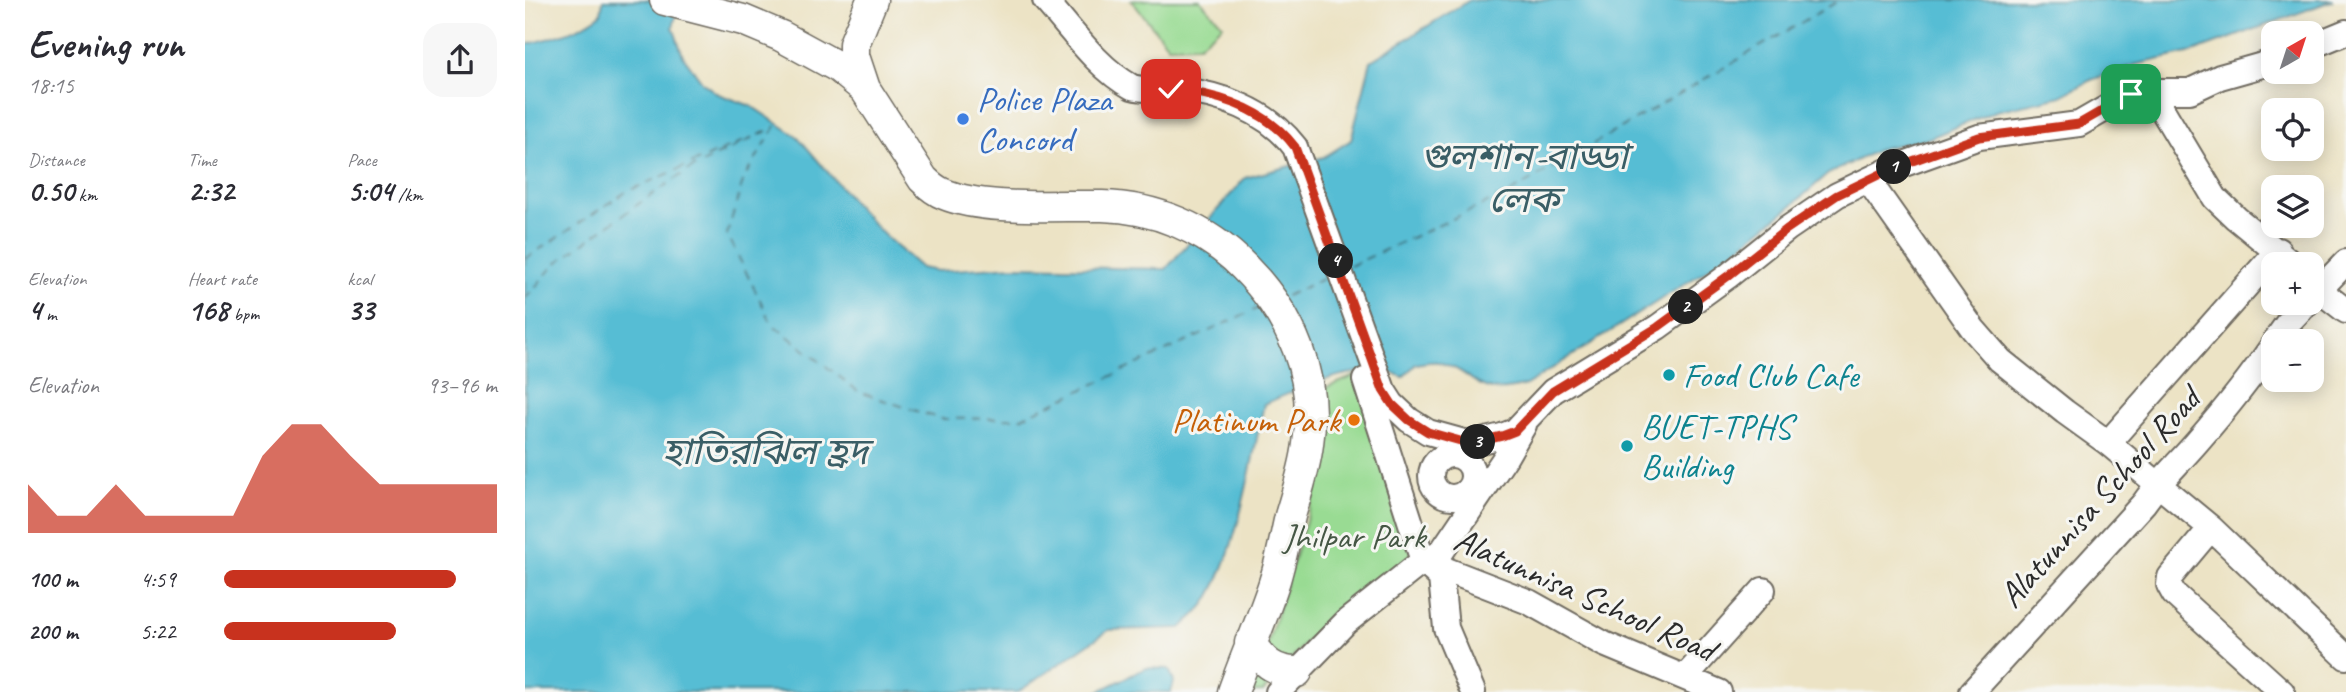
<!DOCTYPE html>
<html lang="en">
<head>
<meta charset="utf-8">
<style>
  body { margin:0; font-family:Caveat,"Noto Sans Bengali",sans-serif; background:#f7f7f7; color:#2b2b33; height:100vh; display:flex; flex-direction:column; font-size:26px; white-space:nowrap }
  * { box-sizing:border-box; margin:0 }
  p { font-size:23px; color:#7c7c81 }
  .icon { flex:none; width:38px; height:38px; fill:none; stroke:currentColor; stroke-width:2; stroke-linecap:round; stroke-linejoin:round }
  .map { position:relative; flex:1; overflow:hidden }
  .sheet { display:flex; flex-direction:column; background:#fff; width:525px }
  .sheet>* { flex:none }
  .needle { width:46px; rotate:39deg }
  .controls { position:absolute; left:1736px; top:21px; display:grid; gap:14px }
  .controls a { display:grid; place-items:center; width:63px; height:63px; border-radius:14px; background:#fff; box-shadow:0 4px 18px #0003; font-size:35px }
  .pin { position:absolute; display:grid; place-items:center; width:60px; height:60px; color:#fff; margin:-30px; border-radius:14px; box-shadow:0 4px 10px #0006 }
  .km { position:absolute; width:35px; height:35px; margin:-18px; border-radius:50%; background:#222; color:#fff; font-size:19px; line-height:35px; text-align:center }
  .round { display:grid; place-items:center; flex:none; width:74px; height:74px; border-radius:21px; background:#f7f7f7 }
  .headline { display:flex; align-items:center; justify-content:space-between; height:119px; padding:0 28px }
  h1 { font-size:38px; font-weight:800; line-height:52px }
  .metrics { display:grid; grid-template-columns:repeat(3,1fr); gap:10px; height:119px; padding:7px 28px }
  .metrics div { display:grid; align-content:center }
  .metrics b { font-size:30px; font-weight:800 }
  .metrics small { font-size:19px; font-weight:400 }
  .metrics p { font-size:19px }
  .chart { height:196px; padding:14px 28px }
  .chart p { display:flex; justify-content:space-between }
  .chart svg { width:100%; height:126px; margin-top:7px; fill:#c8321e; opacity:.7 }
  ul { padding:0 28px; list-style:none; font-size:23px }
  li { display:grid; grid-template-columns:112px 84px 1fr; align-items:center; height:52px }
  li i { height:18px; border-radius:9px; background:#c8321e }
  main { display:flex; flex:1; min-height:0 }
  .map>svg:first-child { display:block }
  .green { fill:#99db93; stroke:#62835f; stroke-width:2 }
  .water { fill:#56bdd4; stroke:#407480; stroke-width:2 }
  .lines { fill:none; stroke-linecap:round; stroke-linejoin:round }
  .ferry { stroke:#3a5e66; stroke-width:2; stroke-dasharray:9 7; stroke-linecap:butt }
  .minor-casing { stroke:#6f6b61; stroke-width:28 }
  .major-casing { stroke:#6f6b61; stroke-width:33 }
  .minor { stroke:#fff; stroke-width:24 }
  .major { stroke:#fff; stroke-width:30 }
  .route-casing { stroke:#fff; stroke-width:14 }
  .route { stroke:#c8321e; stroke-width:9 }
  .shop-dot { fill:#3f7fe0; stroke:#f6f6f2; stroke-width:2.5 }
  .culture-dot { fill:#0f9aa8; stroke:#f6f6f2; stroke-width:2.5 }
  .food-dot { fill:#e8710a; stroke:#f6f6f2; stroke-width:2.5 }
  .labels { text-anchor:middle; stroke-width:6; stroke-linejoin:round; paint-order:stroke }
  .shop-label { font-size:35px; fill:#366cbe; stroke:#f6f6f2; text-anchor:start }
  .culture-label { font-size:35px; fill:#0d838f; stroke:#f6f6f2; text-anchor:start }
  .food-label { font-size:35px; fill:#c56008; stroke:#f6f6f2; text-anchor:end }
  .street-label { font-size:35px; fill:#2b2b2b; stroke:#f6f6f2 }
  .park-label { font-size:35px; fill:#465745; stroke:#f6f6f2 }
  .water-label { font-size:37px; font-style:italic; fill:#3a5e66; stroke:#f6f6f2 }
</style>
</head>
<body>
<main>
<section class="sheet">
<div class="headline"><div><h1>Evening run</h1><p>18:15</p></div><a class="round"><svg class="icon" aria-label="share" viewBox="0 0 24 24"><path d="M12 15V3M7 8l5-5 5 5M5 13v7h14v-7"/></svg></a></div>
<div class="metrics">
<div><p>Distance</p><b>0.50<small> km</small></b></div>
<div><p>Time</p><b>2:32</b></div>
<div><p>Pace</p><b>5:04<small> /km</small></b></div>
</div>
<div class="metrics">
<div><p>Elevation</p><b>4<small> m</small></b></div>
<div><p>Heart rate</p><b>168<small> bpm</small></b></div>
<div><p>kcal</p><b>33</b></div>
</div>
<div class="chart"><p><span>Elevation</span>93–96 m</p>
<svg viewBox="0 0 160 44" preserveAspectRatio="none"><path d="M0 44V27L10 38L20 38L30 27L40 38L50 38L60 38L70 38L80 17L90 6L100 6L110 17L120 27L130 27L140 27L150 27L160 27V44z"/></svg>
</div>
<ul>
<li><b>100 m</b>4:59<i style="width:85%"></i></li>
<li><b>200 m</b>5:22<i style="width:63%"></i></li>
</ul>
</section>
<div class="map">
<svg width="1821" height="692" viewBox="0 0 1821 692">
  <rect width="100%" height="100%" fill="#f6f6f2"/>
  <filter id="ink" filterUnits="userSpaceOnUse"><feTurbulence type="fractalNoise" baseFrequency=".0143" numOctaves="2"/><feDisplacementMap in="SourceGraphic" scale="14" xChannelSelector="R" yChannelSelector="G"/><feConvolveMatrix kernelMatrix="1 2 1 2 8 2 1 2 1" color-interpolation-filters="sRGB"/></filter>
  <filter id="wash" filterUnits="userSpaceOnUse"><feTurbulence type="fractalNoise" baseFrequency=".00686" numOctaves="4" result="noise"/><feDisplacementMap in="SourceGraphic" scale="28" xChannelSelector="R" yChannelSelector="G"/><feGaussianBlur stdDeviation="1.57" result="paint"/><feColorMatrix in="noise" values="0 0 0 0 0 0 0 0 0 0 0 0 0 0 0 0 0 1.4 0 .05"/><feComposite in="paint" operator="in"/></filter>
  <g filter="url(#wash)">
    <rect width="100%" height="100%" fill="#ece3c5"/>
    <path class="green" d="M 606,0 L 675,0 L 698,25 L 674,45 L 643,46 Z
      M 832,375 L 889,562 L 815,611 L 790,632 L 738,692 L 724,692 L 743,642 L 790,492 L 799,438 L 798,389 Z"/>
    <path class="water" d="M 78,0 L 155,0 L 148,27 L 158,56 L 178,83 L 193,94 L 226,106 L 273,137 L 334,209 L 359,235 L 396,268 L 413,271 L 489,266 L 641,269 L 720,178 L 799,157 L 826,140 L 846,61 L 945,0 L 1809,0 L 1668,52 L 1609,65 L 1566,80 L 1536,96 L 1471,111 L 1402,139 L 1357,148 L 1303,174 L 1265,207 L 1199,259 L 1001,385 C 948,400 954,373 913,362 C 907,361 898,363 891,364 L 878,377 C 839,358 777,388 739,404 C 726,463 713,550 682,601 C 676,611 664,620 656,628 L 584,630 L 493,692 L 0,692 L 0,45 C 26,38 54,32 76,14 Z
      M 621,668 L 644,669 L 649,682 L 646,692 L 572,692 Z"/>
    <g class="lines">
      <path class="ferry" d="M 251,126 L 219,178 L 202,234 L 247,324 L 334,392 L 416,419 L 496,418 L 734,308
        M 0,259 L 101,192 L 228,137
        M 825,266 L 986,192 L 1315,0
        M 761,296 L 804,276
        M 0,299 L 30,264 L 106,209 L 165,169 L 248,128"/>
    </g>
  </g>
  <g filter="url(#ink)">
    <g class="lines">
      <g class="minor-casing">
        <path id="minor" d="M 520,0 C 546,29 572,68 607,87 C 621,91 635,88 650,89 C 695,94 742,110 770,147 L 858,390 L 867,404 L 884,420 L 903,432 L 939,442 L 952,442 L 977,436 L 990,431 L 1028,391 L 1133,327 L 1203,276 L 1262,229 L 1312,195 L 1368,168 L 1454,137 L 1554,124 L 1606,94 L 1626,91 L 1665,91 L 1695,77 L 1748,62
          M 1787,46 L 1821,32
          M 1626,91 L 1690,198 L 1711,218 L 1767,264
          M 1343,180 L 1448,329 L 1475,360 L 1540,412 L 1583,443 L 1686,528 L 1821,657
          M 1787,284 L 1794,290 L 1821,262
          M 1787,298 L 1794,290 L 1821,311
          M 1750,341 L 1762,324 L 1782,303
          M 840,380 L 898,561 L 916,578 L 921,628 L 948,692
          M 1583,443 L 1753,250
          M906 476a21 21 0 1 1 42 0a21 21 0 1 1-42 0Z
          M 1686,528 L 1645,577 L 1644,585 L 1649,594 L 1757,692
          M 901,562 L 1004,602 L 1079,644 L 1194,692
          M 1161,676 L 1238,590
          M 753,692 L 821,622 L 898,561 L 917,551 L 980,458 L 999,425
          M 1447,692 L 1619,503 C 1635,480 1654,463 1672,442 C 1699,411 1725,379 1748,345"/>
      </g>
      <g class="major-casing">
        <path id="major" d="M 140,0 L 218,20 L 256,36 L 313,67 L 340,89 L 398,179 C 404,185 411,191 419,194 C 459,211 533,205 577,206 C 630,207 682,229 719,267 C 766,314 793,377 783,444 C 780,469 772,492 765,516 C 760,538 756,561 749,583 C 737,620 721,655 708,692
          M 340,89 L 329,56 L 329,44 L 347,0
          M 725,643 C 738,661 748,672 772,672"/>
      </g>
      <use href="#minor" class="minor"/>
      <use href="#major" class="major"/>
    </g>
  </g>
  <g class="lines" filter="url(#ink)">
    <g class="route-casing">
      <path id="route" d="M 646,89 C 692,94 741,108 770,147 L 858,390 L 867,404 L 884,420 L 903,432 L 939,442 L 952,442 L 977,436 L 990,431 L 1028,391 L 1133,327 L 1203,276 L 1262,229 L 1312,195 L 1368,168 L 1454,137 L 1554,124 L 1606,94"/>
    </g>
    <use href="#route" class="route"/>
  </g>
  <circle class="shop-dot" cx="438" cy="119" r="7"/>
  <g class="culture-dot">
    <circle cx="1144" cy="375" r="7"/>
    <circle cx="1102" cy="446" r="7"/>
  </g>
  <circle class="food-dot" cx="829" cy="420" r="7"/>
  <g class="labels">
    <g class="shop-label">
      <text x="452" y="111">Police Plaza<tspan x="452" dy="40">Concord</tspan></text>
    </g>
    <g class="culture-label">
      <text x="1158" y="387">Food Club Cafe</text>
      <text x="1116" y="438">BUET-TPHS<tspan x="1116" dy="40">Building</tspan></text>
    </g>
    <g class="food-label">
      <text x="815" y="432">Platinum Park</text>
    </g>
    <g class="street-label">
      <text transform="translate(1574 497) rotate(-48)" y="12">Alatunnisa School Road</text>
      <text transform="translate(1060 594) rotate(24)" y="12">Alatunnisa School Road</text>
    </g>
    <g class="park-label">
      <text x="829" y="548">Jhilpar Park</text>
    </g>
    <g class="water-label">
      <text x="999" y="169">গুলশান-বাড্ডা<tspan x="999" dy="43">লেক</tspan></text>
      <text x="240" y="464">হাতিরঝিল হ্রদ</text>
    </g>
  </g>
</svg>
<div class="controls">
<a><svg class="needle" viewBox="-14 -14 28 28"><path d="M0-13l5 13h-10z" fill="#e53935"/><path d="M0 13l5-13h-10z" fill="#7c7c81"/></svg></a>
<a><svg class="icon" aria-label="locate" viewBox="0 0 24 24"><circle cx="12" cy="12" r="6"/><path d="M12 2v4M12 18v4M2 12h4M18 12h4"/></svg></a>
<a><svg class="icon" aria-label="layers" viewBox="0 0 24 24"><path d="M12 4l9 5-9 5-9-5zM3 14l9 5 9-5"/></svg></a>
<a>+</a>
<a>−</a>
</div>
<div class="pin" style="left:1606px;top:94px;background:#1e9e55"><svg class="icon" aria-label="arrive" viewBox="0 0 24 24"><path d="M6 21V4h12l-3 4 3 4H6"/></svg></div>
<div class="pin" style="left:646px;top:89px;background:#d93025"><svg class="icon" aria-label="check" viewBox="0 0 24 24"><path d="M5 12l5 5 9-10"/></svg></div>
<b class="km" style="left:1369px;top:167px">1</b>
<b class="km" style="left:1161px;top:307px">2</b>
<b class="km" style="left:953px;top:442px">3</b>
<b class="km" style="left:811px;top:261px">4</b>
</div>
</main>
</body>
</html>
